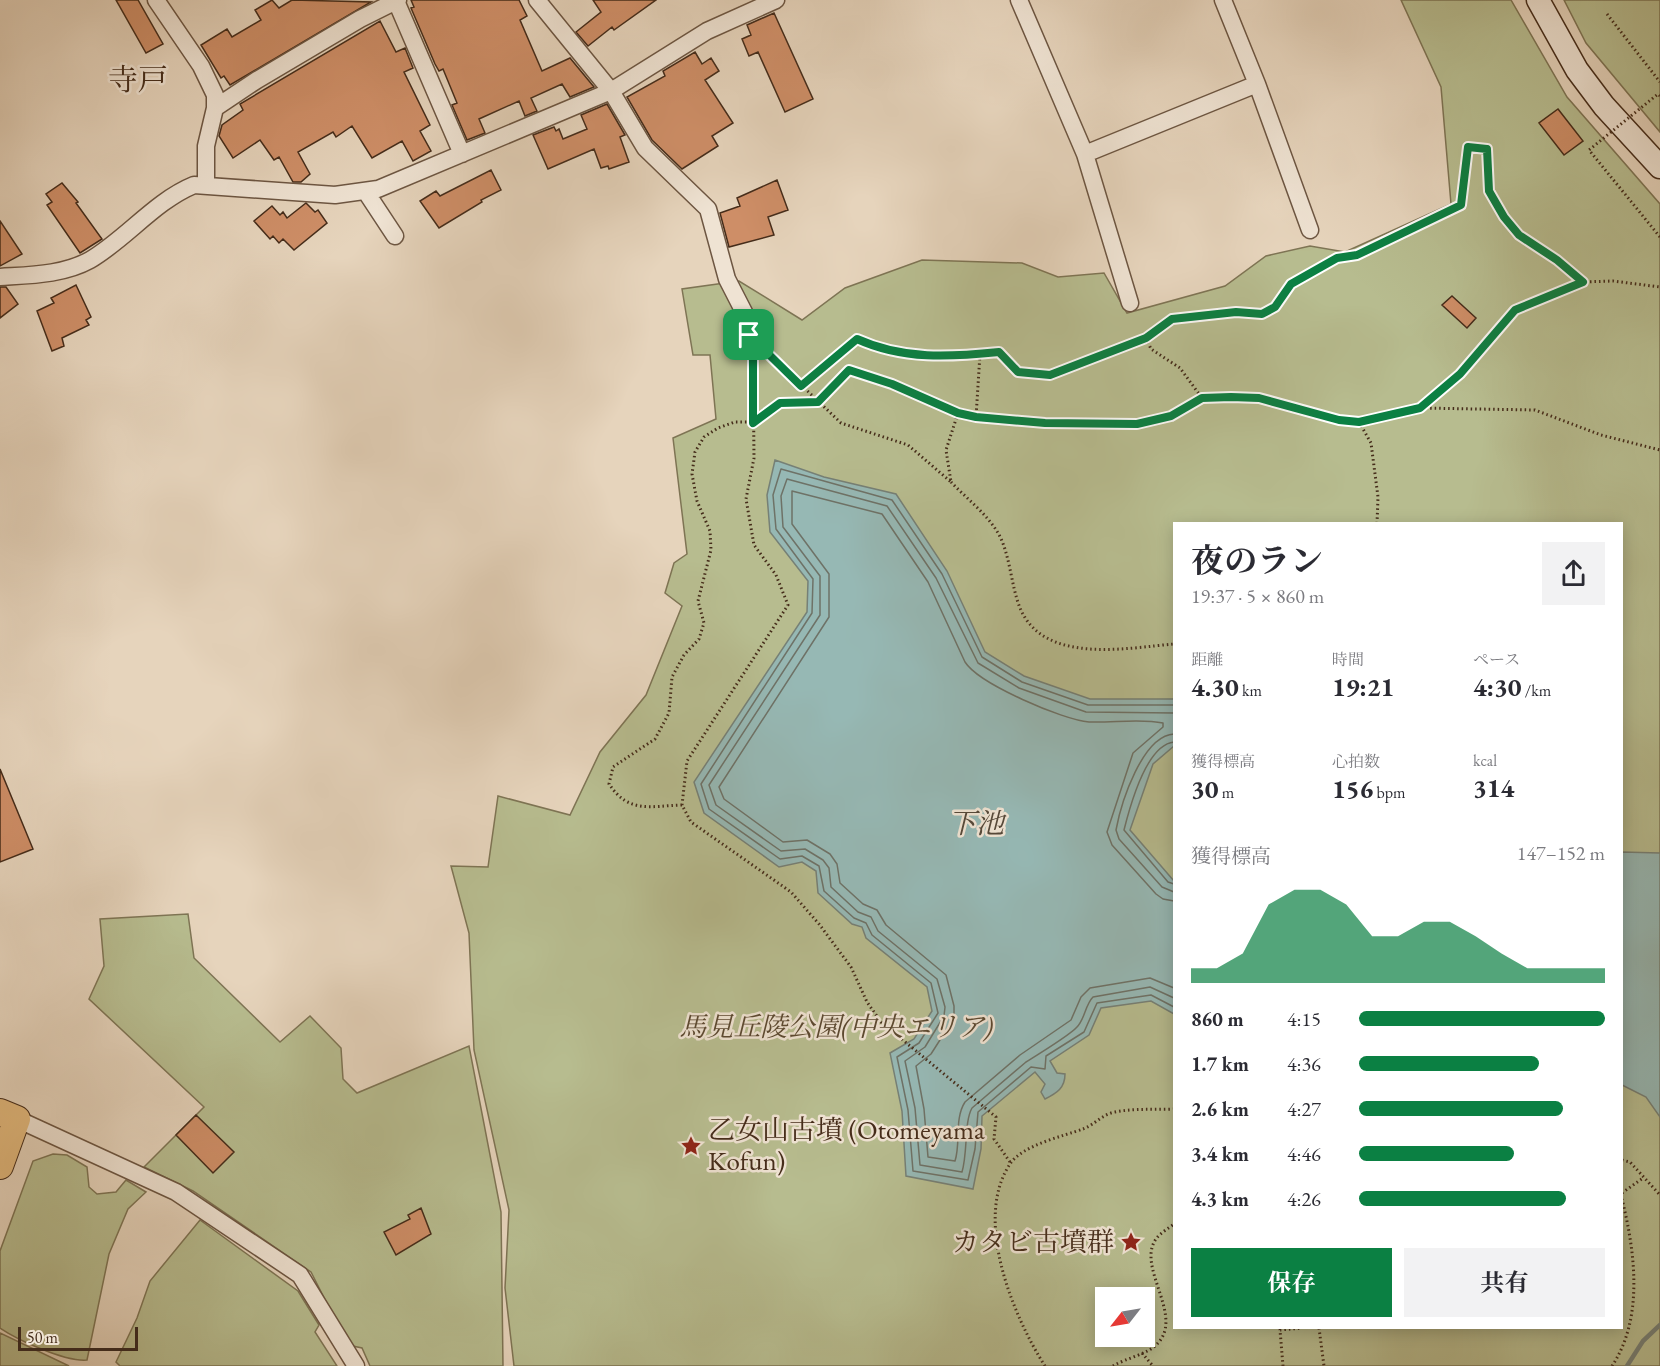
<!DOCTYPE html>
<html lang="ja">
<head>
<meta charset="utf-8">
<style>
  body { margin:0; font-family:"EB Garamond","Noto Serif JP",serif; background:#f2f2f3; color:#2b2b33; height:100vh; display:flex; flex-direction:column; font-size:22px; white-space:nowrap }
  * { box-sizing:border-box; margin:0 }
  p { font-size:20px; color:#7c7c81 }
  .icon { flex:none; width:33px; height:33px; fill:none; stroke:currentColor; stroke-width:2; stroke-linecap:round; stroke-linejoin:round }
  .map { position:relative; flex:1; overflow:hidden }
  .side { position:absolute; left:1173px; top:522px; width:450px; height:807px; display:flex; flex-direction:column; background:#fff; border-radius:0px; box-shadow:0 3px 15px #0003 }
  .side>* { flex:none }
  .needle { width:39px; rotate:239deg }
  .tools { position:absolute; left:1095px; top:1287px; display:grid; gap:12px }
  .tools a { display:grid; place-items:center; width:60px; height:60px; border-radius:0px; background:#fff; box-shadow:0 3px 15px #0003; font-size:30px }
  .scale { position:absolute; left:18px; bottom:15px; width:120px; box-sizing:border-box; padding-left:6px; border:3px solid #452c1a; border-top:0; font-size:16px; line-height:21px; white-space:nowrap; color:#452c1a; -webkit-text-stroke:4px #efe3d3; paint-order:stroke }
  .pin { position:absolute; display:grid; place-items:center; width:51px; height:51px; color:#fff; margin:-26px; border-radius:12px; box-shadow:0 3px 9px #0006 }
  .round { display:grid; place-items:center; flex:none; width:63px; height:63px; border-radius:0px; background:#f2f2f3 }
  .summary { display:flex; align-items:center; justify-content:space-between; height:102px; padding:0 18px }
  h1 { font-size:33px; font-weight:700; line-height:45px }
  .metrics { display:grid; grid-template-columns:repeat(3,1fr); gap:9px; height:102px; padding:6px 18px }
  .metrics div { display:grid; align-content:center }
  .metrics b { font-size:26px; font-weight:700 }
  .metrics small { font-size:16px; font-weight:400 }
  .metrics p { font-size:16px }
  .chart { height:168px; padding:12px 18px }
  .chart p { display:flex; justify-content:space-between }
  .chart svg { width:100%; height:108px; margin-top:6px; fill:#0b8043; opacity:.7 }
  .primary-button { display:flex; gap:12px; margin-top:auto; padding:12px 18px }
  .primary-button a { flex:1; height:69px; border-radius:0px; background:#0b8043; color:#fff; font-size:24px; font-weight:700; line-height:69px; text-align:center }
  .primary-button a+a { background:#f2f2f3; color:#2b2b33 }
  ul { padding:0 18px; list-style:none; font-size:20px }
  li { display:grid; grid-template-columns:96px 72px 1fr; align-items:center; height:45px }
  li i { height:15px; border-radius:8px; background:#0b8043 }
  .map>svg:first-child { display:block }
  .green { fill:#b7bc8f; stroke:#7e7454; stroke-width:1.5; fill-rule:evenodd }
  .water { fill:#96b8b4; stroke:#768076; stroke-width:1.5 }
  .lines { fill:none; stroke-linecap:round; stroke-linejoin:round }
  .shore { stroke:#6e7267; stroke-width:1.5 }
  .stream { stroke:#768076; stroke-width:4.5 }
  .building { fill:#ce8e67; stroke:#452c1a; stroke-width:1.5 }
  .street-casing { stroke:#6d5642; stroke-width:19 }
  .secondary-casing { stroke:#452c1a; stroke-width:25 }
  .primary-casing { stroke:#452c1a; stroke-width:28 }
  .path { stroke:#452c1a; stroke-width:3; stroke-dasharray:1.5 3; stroke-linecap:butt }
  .street { stroke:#efe3d3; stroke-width:16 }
  .secondary { stroke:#efe3d3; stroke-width:22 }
  .primary { stroke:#e3ba7e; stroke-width:26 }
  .path-bridge { stroke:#452c1a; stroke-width:3; stroke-dasharray:1.5 3; stroke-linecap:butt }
  .route-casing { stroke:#fff; stroke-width:12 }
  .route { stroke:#0b8043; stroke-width:8 }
  .labels { text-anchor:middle; stroke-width:5; stroke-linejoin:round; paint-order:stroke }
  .park-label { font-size:27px; font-style:italic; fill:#5c4931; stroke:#efe3d3 }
  .poi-label { font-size:27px; fill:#452c1a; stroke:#efe3d3; text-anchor:start }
  .water-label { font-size:28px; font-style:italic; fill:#554839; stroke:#efe3d3 }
  .quarter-label { font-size:30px; fill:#452c1a; stroke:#efe3d3 }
</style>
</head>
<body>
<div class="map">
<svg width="1660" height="1366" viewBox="0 0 1660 1366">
  <rect width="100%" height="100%" fill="#e6d4bc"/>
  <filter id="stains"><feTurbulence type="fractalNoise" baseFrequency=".00333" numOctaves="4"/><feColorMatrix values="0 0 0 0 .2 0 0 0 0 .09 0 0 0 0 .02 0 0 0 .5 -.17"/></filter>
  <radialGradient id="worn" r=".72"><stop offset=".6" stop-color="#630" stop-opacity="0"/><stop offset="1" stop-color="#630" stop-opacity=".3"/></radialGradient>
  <path class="green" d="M 1401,0 L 1511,0 L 1567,97 L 1660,204 L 1660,1366 L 514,1366 L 505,1288 L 509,1210 L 474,1050 L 469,933 L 451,866 L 488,867 L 498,796 L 570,815 L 600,752 L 646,695 L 682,606 L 665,593 L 674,563 L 687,554 L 673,438 L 716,419 L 710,355 L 693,355 L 682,289 L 739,281 L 802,320 L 845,288 L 922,260 L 1022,263 L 1058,277 L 1104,273 L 1127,313 L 1225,286 L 1266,256 L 1310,246 L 1345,252 L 1451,204 L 1441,87 ZM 1174,524 L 1622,524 L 1622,1328 L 1174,1328 ZM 1106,1298 L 1144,1298 L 1144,1336 L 1106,1336 Z
    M 1564,0 L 1660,0 L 1660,132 L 1586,43 Z
    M 188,914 L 194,958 L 280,1042 L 310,1016 L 341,1048 L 343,1079 L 357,1093 L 469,1046 L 501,1212 L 503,1366 L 370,1366 L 362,1348 L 348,1345 L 311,1272 L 193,1191 L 144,1167 L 204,1107 L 89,999 L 104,966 L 100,919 Z
    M 53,1154 L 67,1155 L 87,1167 L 89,1187 L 97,1194 L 116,1192 L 126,1180 L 146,1192 L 128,1209 L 109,1254 L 87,1360 C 65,1362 18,1340 0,1328 L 0,1251 L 33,1161 Z
    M 200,1220 L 298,1291 L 319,1325 L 315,1332 L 337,1366 L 120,1366 L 116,1362 L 137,1318 L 150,1281 Z
    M 0,1333 L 69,1366 L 0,1366 Z"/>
  <path class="water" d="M 775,460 L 824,477 L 896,494 L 947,571 L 985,652 L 1024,676 L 1090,699 L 1174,699 L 1174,746 L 1153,764 L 1130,830 L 1174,881 L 1174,1014 L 1151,1001 L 1101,1008 L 1089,1035 L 1050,1061 L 1057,1073 L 1065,1074 C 1065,1088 1057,1093 1045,1099 L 1041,1092 L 1045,1084 L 1035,1072 L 982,1116 L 981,1149 L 973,1189 L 906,1176 L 902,1111 L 890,1053 L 914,1039 L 932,1011 L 927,987 L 866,938 L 862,927 L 852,924 L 818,893 L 816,871 L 802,862 L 779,867 L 704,813 L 694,782 L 807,612 L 808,581 L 770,532 L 767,495 Z
    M 1622,852 L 1660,853 L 1660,1117 L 1646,1097 L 1622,1085 Z"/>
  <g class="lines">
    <path class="shore" d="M 1174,705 L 1088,705 L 1022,682 L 982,657 L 942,574 L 892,500 L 781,469 L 773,495 L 776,529 L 813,579 L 812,613 L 701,784 L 709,809 L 780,859 L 802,856 L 819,866 L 824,891 L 854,918 L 866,923 L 872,935 L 931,983 L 938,1013 L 919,1043 L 897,1057 L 908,1110 L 913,1171 L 968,1180 L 975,1149 L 978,1112 L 1031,1067 L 1045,1069 L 1046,1056 L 1084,1032 L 1097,1003 L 1151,995 L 1174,1007
      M 1174,713 L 1086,712 L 1019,688 L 978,663 L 936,578 L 887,506 L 787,479 L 781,496 L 783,527 L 820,576 L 820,615 L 709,785 L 716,805 L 781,851 L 805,849 L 823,860 L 829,868 L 831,887 L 858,912 L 871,917 L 878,931 L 937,979 L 945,1007 L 944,1016 L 925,1047 L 905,1061 L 915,1108 L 920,1165 L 962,1172 C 968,1152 964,1122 972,1108 L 1026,1062 C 1034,1057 1070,1035 1077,1027 C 1085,1019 1085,1005 1093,997 L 1150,987 L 1174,998
      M 1174,734 C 1142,736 1121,803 1116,830 L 1119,839 L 1162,887 L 1174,892
      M 1174,742 C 1146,745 1130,806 1124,830 L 1168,882 L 1174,884
      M 1174,901 L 1163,899 L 1156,894 L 1112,845 L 1107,832 L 1133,753 L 1163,727 L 1163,723 C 1140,718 1113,723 1089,722 C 1063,720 979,684 965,662 L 928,582 L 882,514 L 792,491 L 792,524 L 829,574 L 829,617 L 719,787 L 724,799 L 783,842 L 807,840 L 830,854 L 837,864 L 840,883 L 863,904 L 877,910 L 886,925 L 946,975 L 954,1006 L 954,1018 L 931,1054 L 916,1066 L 924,1109 L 928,1157 L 955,1161 C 961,1143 954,1119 965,1102 L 1020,1055 L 1071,1020 L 1081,997 L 1090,988 L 1150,978 L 1174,988"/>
    <path class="stream" d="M 1627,1366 L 1643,1341 L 1660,1325"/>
  </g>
  <path class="building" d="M 116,0 L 138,0 L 163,44 L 146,53 Z
    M 272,0 L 279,8 L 292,0 L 371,2 L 230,85 L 224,76 L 221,78 L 201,45 L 227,29 L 232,37 L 261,20 L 255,10 Z
    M 411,0 L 519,0 L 527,16 L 520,20 L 542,71 L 570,58 L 594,87 L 570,97 L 562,84 L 531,98 L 537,111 L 525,116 L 519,101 L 479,119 L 485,133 L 467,140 L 452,105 L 457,103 L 443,69 L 439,71 L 435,64 L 411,8 L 414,7 Z
    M 593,0 L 656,0 L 614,30 L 612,27 L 588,46 L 576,32 L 601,12 Z
    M 774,13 L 813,99 L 785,112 L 758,52 L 749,56 L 742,39 L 751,35 L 747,25 Z
    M 380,21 L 396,52 L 405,48 L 413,68 L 404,72 L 430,125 L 420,131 L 431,151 L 413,161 L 402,141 L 372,158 L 352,126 L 336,137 L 333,132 L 298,152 L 310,174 L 301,182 L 293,182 L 279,157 L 274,160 L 260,140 L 233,158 L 219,136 L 222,125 L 243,110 L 240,104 Z
    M 695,52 L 702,64 L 711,58 L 719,71 L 705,80 L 733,123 L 712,136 L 718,146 L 682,169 L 652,140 L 627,97 L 665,76 L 663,71 Z
    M 607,104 L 625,135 L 620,137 L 629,162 L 609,169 L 608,166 L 601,168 L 594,149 L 548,169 L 533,135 L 554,127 L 556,131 L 559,129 L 563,139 L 587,129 L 581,115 Z
    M 1558,109 L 1583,141 L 1564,155 L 1539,123 Z
    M 491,170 L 501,190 L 481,200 L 482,202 L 439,228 L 420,201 L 436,191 L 440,196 Z
    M 777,180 L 788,210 L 768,217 L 774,235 L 729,247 L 720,213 L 740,206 L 737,198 Z
    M 62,183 L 78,202 L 76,203 L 102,239 L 80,253 L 47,205 L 52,202 L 46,194 Z
    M 306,203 L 315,212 L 318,210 L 327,223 L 294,250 L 283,239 L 279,243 L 273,236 L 270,239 L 254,221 L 272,206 L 280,215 L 283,212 L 287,218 Z
    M 0,221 L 22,254 L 0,266 Z
    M 76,285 L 91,317 L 86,320 L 89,325 L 62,338 L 64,346 L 52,351 L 37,311 L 54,303 L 51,298 Z
    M 0,287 L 6,287 L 18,304 L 0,318 Z
    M 1452,296 L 1476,318 L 1467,328 L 1442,305 Z
    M 0,769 L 33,849 L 0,862 Z
    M 196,1115 L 234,1152 L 213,1173 L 176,1135 Z
    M 421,1208 L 431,1234 L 396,1255 L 384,1232 L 410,1219 L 408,1215 Z"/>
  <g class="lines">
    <g class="street-casing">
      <path id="street" d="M 156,0 L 201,66 L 215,95 L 215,108 L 206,146 L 206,184
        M 537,0 L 611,91 L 645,148 L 708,209 L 727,279 L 747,318
        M 1019,0 L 1085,154 L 1130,303
        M 1223,0 L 1257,84 L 1310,230
        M 396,1 L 462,154
        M 215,108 L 257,80 L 360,19 L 398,0
        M 1085,154 L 1257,84
        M 366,192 L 395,236
        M 0,277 C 30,275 63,275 90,260 C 126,239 155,201 194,185 L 335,195 L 378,189 L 611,91 L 707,31 L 776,0
        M 17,1119 L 176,1192 L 300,1275 L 356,1366"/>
    </g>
    <g class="secondary-casing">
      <path id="secondary" d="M 1538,0 L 1577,70 L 1604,106 L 1660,167"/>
    </g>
    <g class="primary-casing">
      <path id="primary" d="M 0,1112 L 17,1119 L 0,1166"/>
    </g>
    <path class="path" d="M 1607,14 L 1660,82
      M 749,332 L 753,357 L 754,458 L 746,499 L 754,545 L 776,575 L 788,605 L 687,761 L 682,805 L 691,822 L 791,892 L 819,924 L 851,967 L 867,1002 L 881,1022 L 996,1117 L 994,1139 L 1010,1162
      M 749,335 L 841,423 L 908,445 L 951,482 L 946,450 L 958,413
      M 1146,338 L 1151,349 L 1180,368 L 1202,398
      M 980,354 L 999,352 L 1018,372 L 1050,375 L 1146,338 L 1172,319 L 1236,312 L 1262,314 L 1275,307 L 1291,284 L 1337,258 L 1357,255 L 1461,205 L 1468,147 L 1487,149 L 1489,191 L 1504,217 L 1519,235 L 1557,260 L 1583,282
      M 801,386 L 857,340 C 899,358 935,357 980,354 L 976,417
      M 1421,407 L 1460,374 L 1515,310 L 1583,282 L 1613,281 L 1660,287
      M 1359,422 L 1371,443 L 1378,497 L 1377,524
      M 951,482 C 966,498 987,514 998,533 C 1010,553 1011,586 1020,608 C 1044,665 1126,648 1174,644
      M 682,805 C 650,806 629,814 609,784 L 613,767 L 655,739 L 669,713 L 672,677 L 684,655 L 699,639 L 704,623 L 698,601 L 711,550 L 710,531 L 697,501 L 692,474 L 695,452 L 704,437 L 718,428 L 735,422 L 753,422 L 779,403 L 818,402 L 849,370 L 892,384 L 958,413 L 976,417 L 1045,423 L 1137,424 L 1171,416 L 1202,398 L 1231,397 L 1259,398 L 1339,420 L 1359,422 L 1420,408 L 1535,410 L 1601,435 L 1660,450
      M 1622,1160 L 1630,1162 L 1660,1195
      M 1622,1193 L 1643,1178
      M 1319,1328 L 1324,1366
      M 1142,1353 L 1153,1366
      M 1045,1366 C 1013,1316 973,1219 1010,1164 C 1022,1145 1064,1136 1083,1129 C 1094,1125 1103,1114 1115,1112 C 1135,1108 1154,1110 1174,1109
      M 1113,1366 C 1126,1358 1149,1354 1158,1343 C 1184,1315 1136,1267 1156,1239 C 1160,1233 1169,1228 1174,1224
      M 1283,1366 L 1280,1330 L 1302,1328
      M 1612,1366 C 1644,1318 1635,1252 1622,1199"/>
    <use href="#street" class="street"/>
    <use href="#secondary" class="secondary"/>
    <use href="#primary" class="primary"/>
    <path class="path-bridge" d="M 1660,96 L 1658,94 L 1589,150 L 1660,237"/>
  </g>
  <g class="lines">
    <g class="route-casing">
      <path id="route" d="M 1468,147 L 1487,149 L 1489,191 L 1504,217 L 1519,235 L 1557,260 L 1583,282 L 1515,310 L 1460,374 L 1420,408 L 1359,422 L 1339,420 L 1259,398 L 1231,397 L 1202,398 L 1171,416 L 1137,424 L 1045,423 L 976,417 L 958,413 L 892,384 L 849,370 L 818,402 L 780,403 L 753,423 L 753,357 L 749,335 L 801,386 L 857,339 C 903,360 950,357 999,352 L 1018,372 L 1050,375 L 1146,338 L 1172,319 L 1236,312 L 1262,314 L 1275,307 L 1291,284 L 1337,258 L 1357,255 L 1461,205 Z"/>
    </g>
    <use href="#route" class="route"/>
  </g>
  <defs>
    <g id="sight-bare" transform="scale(1.62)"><path d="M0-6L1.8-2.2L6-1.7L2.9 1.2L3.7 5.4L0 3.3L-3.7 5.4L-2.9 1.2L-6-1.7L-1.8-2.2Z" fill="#8f2418" stroke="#efe3d3" stroke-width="2.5" paint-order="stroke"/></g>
  </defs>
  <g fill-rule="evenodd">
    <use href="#sight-bare" x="691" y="1146"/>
    <use href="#sight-bare" x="1131" y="1242"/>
  </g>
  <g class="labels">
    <g class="park-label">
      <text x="836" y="1036">馬見丘陵公園(中央エリア)</text>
    </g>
    <g class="poi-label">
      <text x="708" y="1139">乙女山古墳 (Otomeyama<tspan x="708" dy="31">Kofun)</tspan></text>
      <text x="1114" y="1251" text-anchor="end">カタビ古墳群</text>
    </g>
    <g class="water-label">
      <text x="976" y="833">下池</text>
    </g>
    <g class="quarter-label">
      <text x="138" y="90">寺戸</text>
    </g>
  </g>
  <rect width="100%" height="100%" filter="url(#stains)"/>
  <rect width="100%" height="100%" fill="url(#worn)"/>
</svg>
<div class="tools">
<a><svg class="needle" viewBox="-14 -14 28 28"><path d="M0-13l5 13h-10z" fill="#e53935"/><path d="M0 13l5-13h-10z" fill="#7c7c81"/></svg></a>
</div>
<div class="scale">50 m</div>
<div class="pin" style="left:749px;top:335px;background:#1e9e55"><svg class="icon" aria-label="arrive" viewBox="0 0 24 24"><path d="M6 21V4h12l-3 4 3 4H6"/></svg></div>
<section class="side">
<div class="summary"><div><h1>夜のラン</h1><p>19:37 · 5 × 860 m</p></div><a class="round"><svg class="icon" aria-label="share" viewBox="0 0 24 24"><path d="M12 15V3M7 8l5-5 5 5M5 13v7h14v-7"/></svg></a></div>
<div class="metrics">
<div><p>距離</p><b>4.30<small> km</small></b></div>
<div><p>時間</p><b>19:21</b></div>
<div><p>ペース</p><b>4:30<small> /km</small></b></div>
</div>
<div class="metrics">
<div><p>獲得標高</p><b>30<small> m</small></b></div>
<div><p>心拍数</p><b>156<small> bpm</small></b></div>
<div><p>kcal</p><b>314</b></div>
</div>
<div class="chart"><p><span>獲得標高</span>147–152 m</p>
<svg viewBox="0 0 160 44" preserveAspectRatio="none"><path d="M0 44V38L10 38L20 32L30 12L40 6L50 6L60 12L70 25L80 25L90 19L100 19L110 25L120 32L130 38L140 38L150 38L160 38V44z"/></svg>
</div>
<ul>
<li><b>860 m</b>4:15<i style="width:100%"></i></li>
<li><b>1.7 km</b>4:36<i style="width:73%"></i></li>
<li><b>2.6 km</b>4:27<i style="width:83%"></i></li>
<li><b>3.4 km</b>4:46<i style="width:63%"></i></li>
<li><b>4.3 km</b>4:26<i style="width:84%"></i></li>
</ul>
<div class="primary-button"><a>保存</a><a>共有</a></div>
</section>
</div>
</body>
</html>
